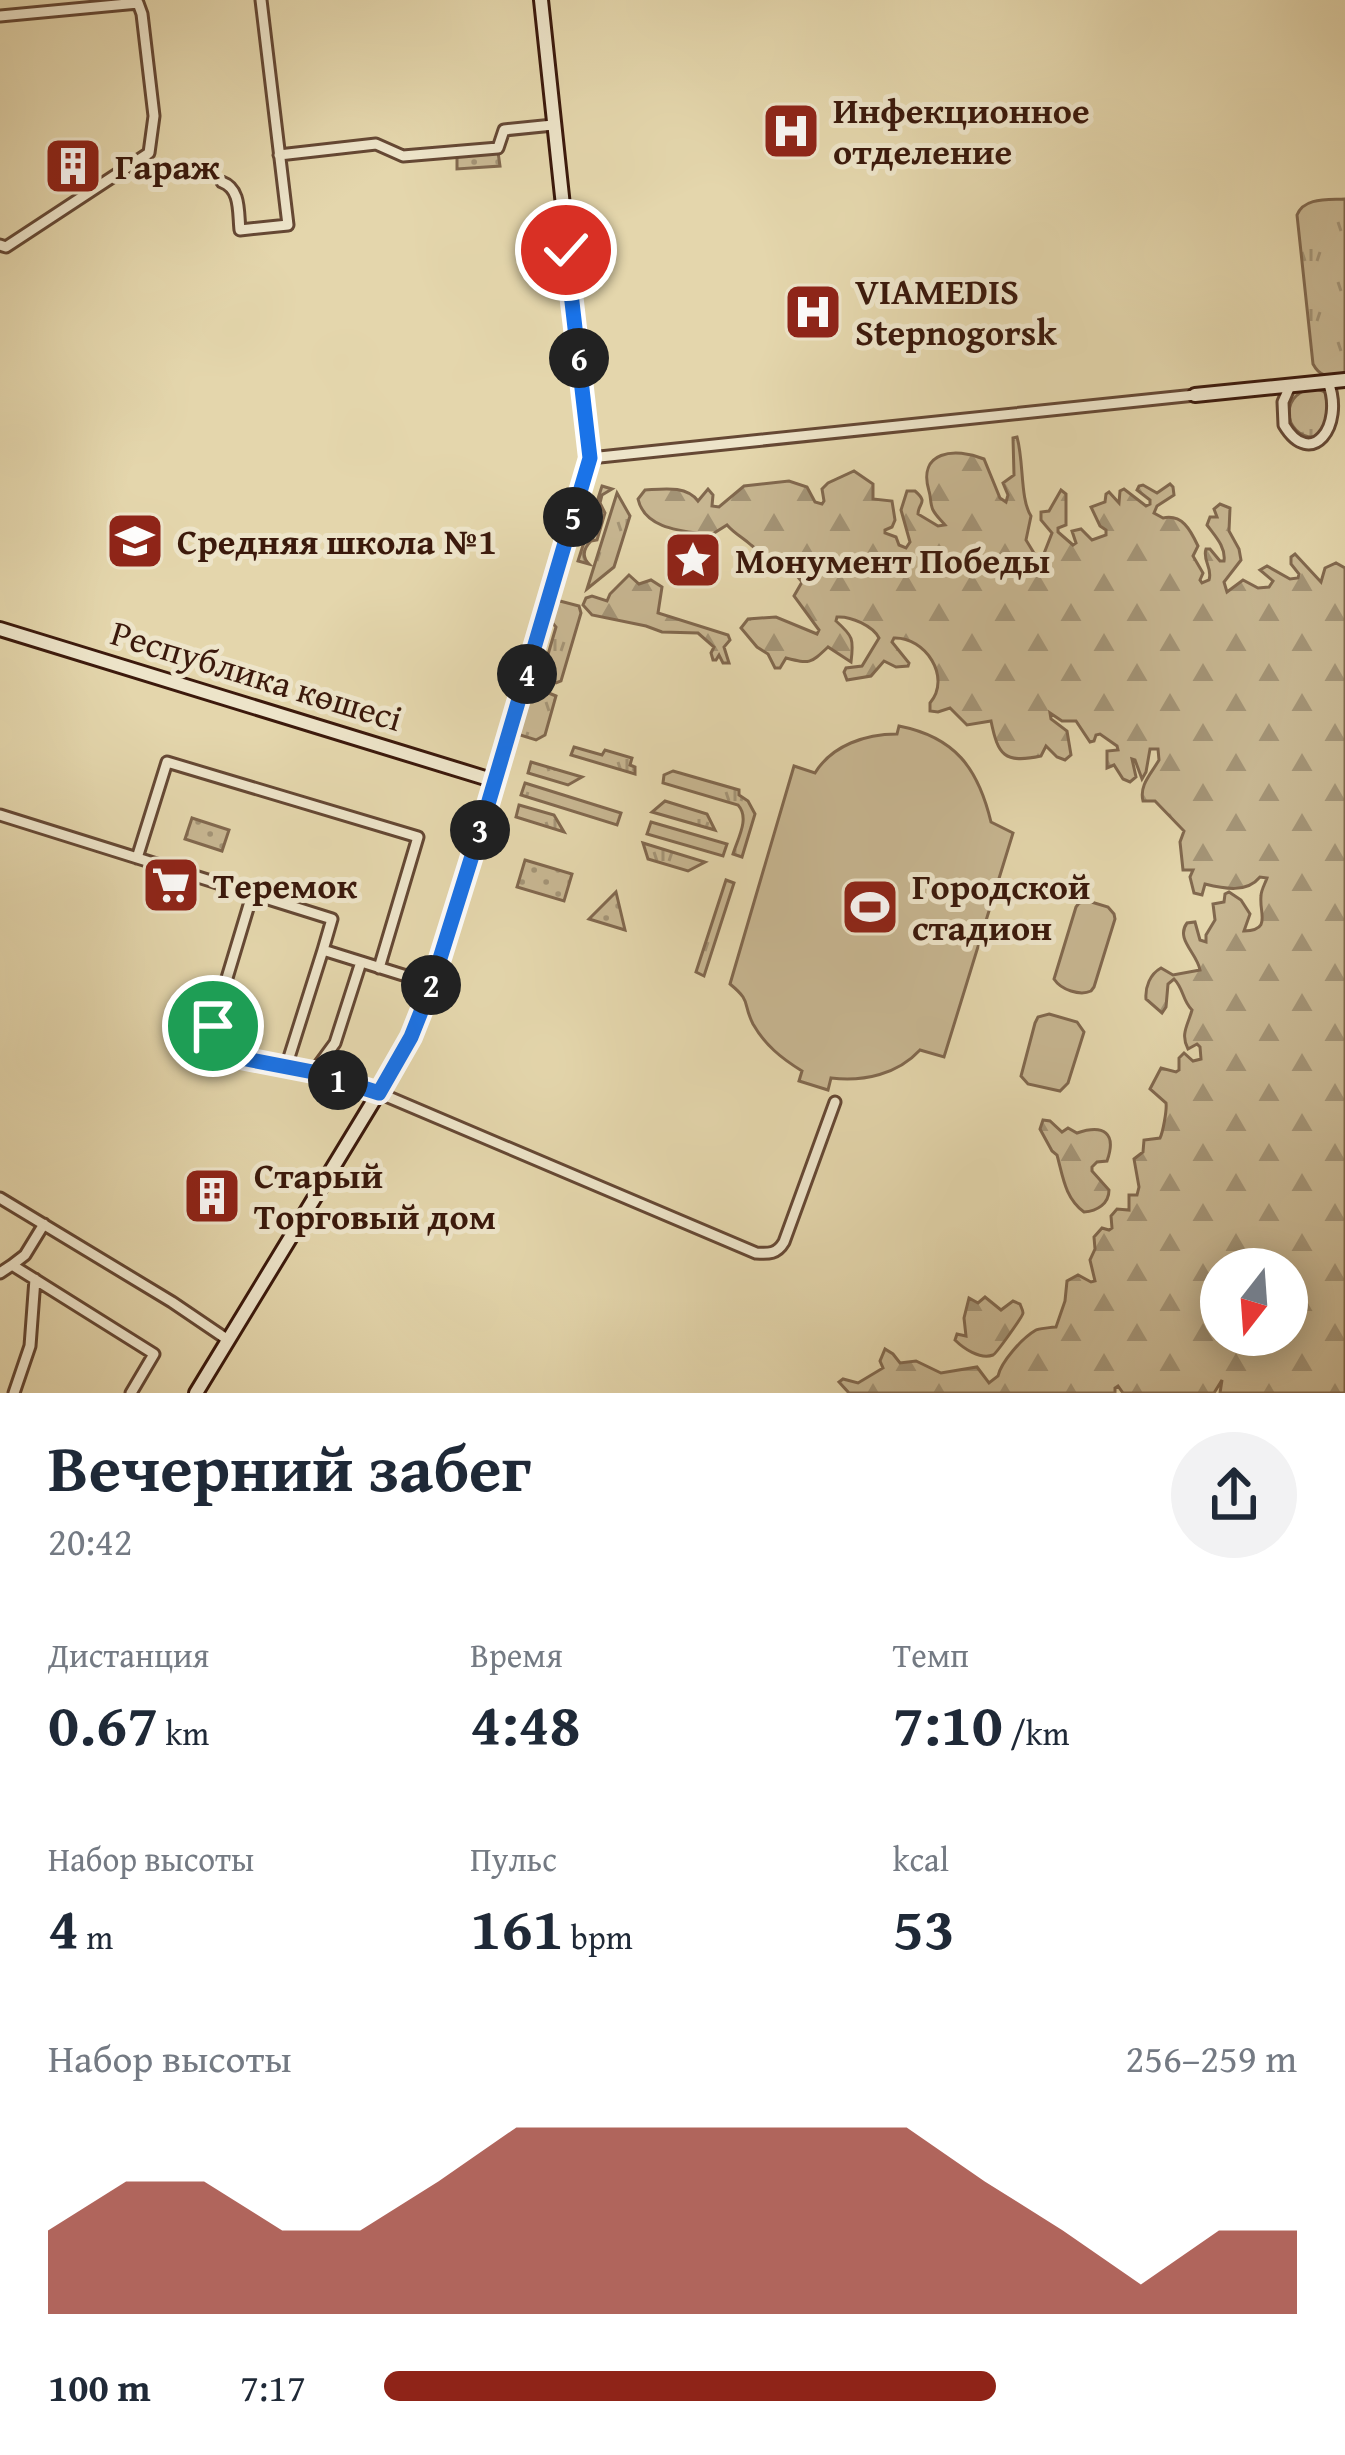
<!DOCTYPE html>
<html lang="ru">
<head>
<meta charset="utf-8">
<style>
  body { margin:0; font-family:"Gentium Book Plus",serif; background:#f2f2f3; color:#1f2937; height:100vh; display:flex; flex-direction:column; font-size:45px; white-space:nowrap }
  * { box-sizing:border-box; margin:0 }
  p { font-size:39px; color:#747a83 }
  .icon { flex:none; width:66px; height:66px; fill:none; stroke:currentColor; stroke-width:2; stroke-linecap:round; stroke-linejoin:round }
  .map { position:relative; height:1393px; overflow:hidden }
  .sheet { display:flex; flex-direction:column; background:#fff; flex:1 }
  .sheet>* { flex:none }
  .needle { width:78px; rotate:197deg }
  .fabs { position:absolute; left:1200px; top:1248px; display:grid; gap:24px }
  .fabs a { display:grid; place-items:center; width:108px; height:108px; border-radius:50%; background:#fff; box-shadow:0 6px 30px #0003; font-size:60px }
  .pin { position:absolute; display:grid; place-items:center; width:102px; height:102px; color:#fff; margin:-51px; border:6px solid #fff; border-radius:50%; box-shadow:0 3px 12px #0007 }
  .km { position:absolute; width:60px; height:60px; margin:-30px; border-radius:50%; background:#222; color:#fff; font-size:33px; line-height:60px; text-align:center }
  .round { display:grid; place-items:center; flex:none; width:126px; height:126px; border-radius:63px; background:#f2f2f3 }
  .overview { display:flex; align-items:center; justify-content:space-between; height:204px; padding:0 48px }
  h1 { font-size:66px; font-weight:700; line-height:90px }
  .stats { display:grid; grid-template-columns:repeat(3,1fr); gap:18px; height:204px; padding:12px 48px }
  .stats div { display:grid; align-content:center }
  .stats b { font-size:60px; font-weight:700 }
  .stats small { font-size:33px; font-weight:400 }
  .stats p { font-size:33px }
  .chart { height:336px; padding:24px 48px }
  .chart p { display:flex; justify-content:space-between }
  .chart svg { width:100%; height:216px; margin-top:12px; fill:#8f2418; opacity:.7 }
  ul { padding:0 48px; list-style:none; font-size:39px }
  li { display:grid; grid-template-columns:192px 144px 1fr; align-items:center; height:90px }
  li i { height:30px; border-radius:15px; background:#8f2418 }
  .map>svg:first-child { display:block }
  .grass { fill:url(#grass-tufts); stroke:#81684e; stroke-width:3 }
  .forest { fill:url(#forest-firs); stroke:#81684e; stroke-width:3; fill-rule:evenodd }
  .park { fill:url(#park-dots); stroke:#81684e; stroke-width:3 }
  .garden { fill:#c7b691; stroke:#81684e; stroke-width:3 }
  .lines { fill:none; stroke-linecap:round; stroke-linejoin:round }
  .street-casing { stroke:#654834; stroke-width:15 }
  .secondary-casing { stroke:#3b190c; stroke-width:18 }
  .street { stroke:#ede4c9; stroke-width:9 }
  .secondary { stroke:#ede4c9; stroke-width:12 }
  .route-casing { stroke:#fff; stroke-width:24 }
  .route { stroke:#1a73e8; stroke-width:15 }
  .labels { text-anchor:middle; stroke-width:10; stroke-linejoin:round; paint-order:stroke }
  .poi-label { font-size:36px; font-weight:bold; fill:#3b190c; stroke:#ede4c9; text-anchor:start }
  .street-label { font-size:36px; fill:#3b190c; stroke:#ede4c9 }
</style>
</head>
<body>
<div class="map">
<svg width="1345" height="1393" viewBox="0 0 1345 1393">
  <defs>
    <pattern id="grass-tufts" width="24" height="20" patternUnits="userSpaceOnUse" patternTransform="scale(3)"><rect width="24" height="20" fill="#c7b691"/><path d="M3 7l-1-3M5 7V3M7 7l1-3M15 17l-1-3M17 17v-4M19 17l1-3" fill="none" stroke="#a39375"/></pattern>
    <pattern id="forest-firs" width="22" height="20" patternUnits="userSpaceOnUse" patternTransform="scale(3)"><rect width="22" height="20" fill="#c7b691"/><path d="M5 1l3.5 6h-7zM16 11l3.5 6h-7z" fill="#a39375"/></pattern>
    <pattern id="park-dots" width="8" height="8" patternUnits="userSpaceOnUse" patternTransform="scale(3)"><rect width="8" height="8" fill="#c7b691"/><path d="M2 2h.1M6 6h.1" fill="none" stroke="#a39375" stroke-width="1.8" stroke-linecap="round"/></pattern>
  </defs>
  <rect width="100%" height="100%" fill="#e4d6ac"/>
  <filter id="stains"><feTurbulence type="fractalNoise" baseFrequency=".00167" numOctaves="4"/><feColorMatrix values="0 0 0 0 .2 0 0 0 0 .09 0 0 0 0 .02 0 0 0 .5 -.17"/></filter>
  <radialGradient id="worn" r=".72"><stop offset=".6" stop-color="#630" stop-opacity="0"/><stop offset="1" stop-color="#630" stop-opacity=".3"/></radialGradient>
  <path class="grass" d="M 1345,199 L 1345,375 C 1330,376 1321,379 1313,364 L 1297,215 C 1304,197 1328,200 1345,199 Z
    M1289 413a24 24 0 1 1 48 0a24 24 0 1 1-48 0Z
    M 602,486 L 612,489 L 602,495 L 600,503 L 605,513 L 597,540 L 591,541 C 583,549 582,557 589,564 L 578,561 Z
    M 617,493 L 630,516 L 614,567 L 587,589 Z
    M 556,600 L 579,606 L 581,613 L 561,681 L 556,683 L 540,678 L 535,671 L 538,661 L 547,658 L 556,627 L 550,620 Z
    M 534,687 L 556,696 L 545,735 L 536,740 L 517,734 L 530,691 Z
    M 574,747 L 602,755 L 605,750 L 632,758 L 630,765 L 635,767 L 635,774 L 571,755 Z
    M 531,762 L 582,777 L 568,785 L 528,773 Z
    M 673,771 L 739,790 L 739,795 L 748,801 L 755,814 L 742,857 L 733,854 C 738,838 750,818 738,805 L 663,783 L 664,775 Z
    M 525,783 L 621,813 L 617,825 L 521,795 Z
    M 665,801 L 707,814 L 715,830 L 652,812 Z
    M 519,805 L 554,815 L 564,832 L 516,817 Z
    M 651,822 L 727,844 L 723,856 L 647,834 Z
    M 643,843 L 705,862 L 688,871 L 648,859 Z
    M 726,880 L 734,883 L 704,976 L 696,972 Z"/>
  <path class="forest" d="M 1017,437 C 1024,462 1020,499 1031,516 L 1026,540 L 1037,558 L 1043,556 L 1052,533 L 1041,520 L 1041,512 L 1049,511 L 1061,490 L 1066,494 L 1066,525 L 1058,528 L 1058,532 L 1073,545 L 1076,543 L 1072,531 L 1081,529 L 1092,540 L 1106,535 L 1106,530 L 1100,526 L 1091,507 L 1105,502 L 1106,494 L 1109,492 L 1119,503 L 1120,491 L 1124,489 L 1146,506 L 1150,504 L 1150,500 L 1137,490 L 1139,486 L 1143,485 L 1157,493 L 1170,484 L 1173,487 L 1174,495 L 1157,506 L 1154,513 L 1163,518 C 1182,514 1190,529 1198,546 L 1193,556 L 1203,573 L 1200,580 L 1202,583 L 1209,580 C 1213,568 1202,560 1206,549 L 1210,549 L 1220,561 L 1224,561 C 1226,547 1215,536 1207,525 L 1210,517 L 1217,517 L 1214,509 L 1220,504 L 1230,508 L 1229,531 L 1239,549 L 1241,560 L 1224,582 L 1227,592 L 1243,580 L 1258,588 L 1269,587 L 1273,581 L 1260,570 L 1267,566 L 1290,579 L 1298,578 L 1299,574 L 1291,564 L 1291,557 L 1295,554 L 1321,582 L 1325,568 L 1336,563 L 1345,568 L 1345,1393 L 1220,1393 L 1222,1380 L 1214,1393 L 1123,1393 L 1118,1386 L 1115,1388 L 1115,1393 L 849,1393 L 839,1382 L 843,1379 L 858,1383 L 883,1368 L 880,1361 L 885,1349 L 893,1354 L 900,1363 L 916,1361 L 941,1373 L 977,1367 L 989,1383 L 998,1376 C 1001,1362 1022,1338 1036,1330 C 1038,1329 1053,1327 1056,1327 L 1065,1301 L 1067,1281 L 1078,1275 L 1091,1282 L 1095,1281 L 1090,1260 L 1095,1249 L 1094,1237 L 1102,1228 L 1109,1230 L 1112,1228 L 1111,1216 L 1117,1209 L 1129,1210 L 1129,1195 L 1137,1195 L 1139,1187 L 1134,1159 L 1143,1152 L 1144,1140 L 1160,1138 C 1163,1132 1167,1110 1166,1103 L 1150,1089 L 1161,1068 L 1176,1072 L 1179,1070 L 1179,1058 L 1184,1053 L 1193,1061 L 1201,1059 L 1200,1047 L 1197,1044 L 1188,1049 C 1180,1034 1188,1025 1192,1010 C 1182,1000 1184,989 1174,979 L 1168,984 L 1166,1007 L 1162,1013 L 1146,999 C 1145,987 1150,974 1161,968 L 1173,975 L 1200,970 C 1197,953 1175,939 1187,923 L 1195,922 L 1200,940 L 1206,942 L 1206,935 L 1215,920 L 1213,904 L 1224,902 L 1225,894 L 1229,892 L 1241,900 L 1250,914 L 1244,931 C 1272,930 1259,914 1261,896 C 1261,890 1265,884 1267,878 L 1260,877 C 1247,893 1225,889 1205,884 L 1202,895 L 1194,893 L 1190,877 L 1193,870 L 1183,870 L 1180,842 L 1184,831 L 1155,801 L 1143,801 C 1139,785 1151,774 1159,760 L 1158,749 L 1150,749 L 1146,772 L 1142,779 L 1135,760 L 1132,759 L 1136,777 L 1130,782 L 1123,779 L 1114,765 L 1107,768 L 1107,751 L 1118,750 L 1117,746 L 1100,734 L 1096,735 L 1094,741 L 1090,742 L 1076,721 L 1062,721 L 1050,713 L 1051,719 L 1067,731 L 1071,755 L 1065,760 L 1057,757 L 1046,746 L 1041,756 C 1004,764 998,755 991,721 L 967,725 L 950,708 L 938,712 L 930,711 L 930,703 C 952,677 925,637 894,638 L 892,642 L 909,663 L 908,666 L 896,667 L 884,661 L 871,676 L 847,680 L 844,672 L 846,668 L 862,666 L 879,638 C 873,626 851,616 837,617 L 836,621 C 853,636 854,639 851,662 L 828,647 C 810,664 810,664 786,658 L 780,668 L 775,668 L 768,654 L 757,647 L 741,628 L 748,619 L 776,617 L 817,634 L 819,630 L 794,596 L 802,582 C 792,567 780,569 767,560 C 761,556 757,549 751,545 C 742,537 735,534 727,525 L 711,535 C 684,531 645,530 638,499 L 645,490 C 663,489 686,485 698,501 L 708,489 L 713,495 L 712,506 L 719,507 L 744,486 L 789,481 L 807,487 L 815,502 L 822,504 L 824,501 L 822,489 L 828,483 L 854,471 L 873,484 L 873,499 L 892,501 L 895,520 L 892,527 L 885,530 L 885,533 L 896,537 L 899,545 L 906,548 L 910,542 L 901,510 L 907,491 L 915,491 C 929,503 918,503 918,514 L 938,526 L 945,525 C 941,520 936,516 933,510 C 930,504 931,497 929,491 C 917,451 955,447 984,459 L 1000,498 L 1006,502 L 1008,495 L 1003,483 L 1014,475 L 1013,438 ZM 1221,1269 L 1287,1269 L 1287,1335 L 1221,1335 Z
    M 629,575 L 639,584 L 651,580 L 662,587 L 658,613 L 728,635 L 730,640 L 724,647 L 729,663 L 723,663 L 719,655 L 716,660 L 713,660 L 711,653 L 714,647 L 698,633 L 662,632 L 646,626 L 592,615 L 583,605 L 586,598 L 592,596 L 607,601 L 610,594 Z
    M 1043,1120 L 1050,1121 L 1062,1132 L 1068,1128 L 1077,1133 C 1104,1124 1117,1133 1107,1161 L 1097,1162 L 1092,1167 L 1092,1171 L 1109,1190 C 1109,1204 1097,1211 1084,1212 C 1065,1198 1063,1177 1057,1155 L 1052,1151 L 1040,1129 Z
    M 985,1297 L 1001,1310 L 1013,1301 L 1020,1304 C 1021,1307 1023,1310 1023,1313 C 1023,1316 996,1354 993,1355 C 980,1360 963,1348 955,1340 L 957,1334 L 966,1336 L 964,1318 L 969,1298 L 978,1303 Z"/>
  <path class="park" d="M 498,152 L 500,166 L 457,169 L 457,155 Z
    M 192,818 L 229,830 L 222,851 L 185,839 Z
    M 525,860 L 572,874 L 564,901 L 517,887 Z
    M 616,892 L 625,930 L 589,919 Z"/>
  <path class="garden" d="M 899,726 C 955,737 978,768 991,822 L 1013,833 L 944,1057 L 920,1050 C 898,1074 864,1082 831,1078 L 828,1090 L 799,1081 L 802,1071 C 781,1058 765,1045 753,1024 C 742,1002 752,1002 730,984 L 794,766 L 815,773 C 832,745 866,734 897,734 Z
    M 1088,901 L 1108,907 L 1114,914 L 1115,919 L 1094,987 L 1091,991 C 1080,996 1061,990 1054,979 L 1076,907 L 1079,903 Z
    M 1049,1014 L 1077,1022 L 1084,1032 L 1068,1083 L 1060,1091 L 1028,1084 L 1021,1076 L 1035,1023 L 1038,1017 Z"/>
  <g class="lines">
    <g class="street-casing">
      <path id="street" d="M 0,16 L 138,3 L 142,14 L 154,116 L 149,153 L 6,247 L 0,245
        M 279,155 L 376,144 L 403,156 L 498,148 L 504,130 L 553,125
        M 222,182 C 241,189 238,212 240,230 L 288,225 L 261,0
        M 1290,386 L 1283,402 L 1284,425 C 1311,470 1345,426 1328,382
        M 590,458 L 1195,395
        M 0,815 L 332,919 L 323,950 L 432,984
        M 137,858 L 167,762 L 418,837 L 379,968
        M 188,1047 L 313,1073 L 379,1093 L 756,1253 C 769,1254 777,1254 784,1242 L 835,1102
        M 205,1051 L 252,895
        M 286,1067 L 323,950
        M 313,1073 L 335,1043 L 361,962
        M 0,1198 L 172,1302 L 228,1340
        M 12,1265 L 25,1255 L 44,1224
        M 0,1273 L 12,1265 L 154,1354 L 131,1393
        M 14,1393 L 30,1346 L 35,1279"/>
    </g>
    <g class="secondary-casing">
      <path id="secondary" d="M 1195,395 L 1345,380
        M 0,629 L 495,781
        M 196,1393 L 391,1072 L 421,1014 L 486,811 L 590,458 L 541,0"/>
    </g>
    <use href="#street" class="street"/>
    <use href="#secondary" class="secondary"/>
  </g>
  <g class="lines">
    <g class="route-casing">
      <path id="route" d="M 213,1026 L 205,1051 L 313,1072 L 379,1093 L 411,1037 L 432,984 L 486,811 L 590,458 L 566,250"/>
    </g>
    <use href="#route" class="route"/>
  </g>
  <defs>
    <g id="hospital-square" transform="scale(3)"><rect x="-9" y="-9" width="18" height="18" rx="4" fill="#8f2418" stroke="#ede4c9"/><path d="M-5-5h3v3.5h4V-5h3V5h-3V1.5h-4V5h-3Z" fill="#fff"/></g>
    <g id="building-square" transform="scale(3)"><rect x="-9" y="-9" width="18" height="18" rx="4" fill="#8f2418" stroke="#ede4c9"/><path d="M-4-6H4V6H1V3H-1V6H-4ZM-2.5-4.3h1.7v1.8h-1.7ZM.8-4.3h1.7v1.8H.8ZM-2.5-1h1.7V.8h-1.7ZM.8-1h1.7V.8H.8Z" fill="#fff"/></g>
    <g id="school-square" transform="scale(3)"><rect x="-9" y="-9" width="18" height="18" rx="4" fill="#8f2418" stroke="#ede4c9"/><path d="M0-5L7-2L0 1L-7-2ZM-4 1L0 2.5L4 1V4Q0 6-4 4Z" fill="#fff"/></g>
    <g id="sight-square" transform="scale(3)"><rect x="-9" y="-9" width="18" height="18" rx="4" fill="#8f2418" stroke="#ede4c9"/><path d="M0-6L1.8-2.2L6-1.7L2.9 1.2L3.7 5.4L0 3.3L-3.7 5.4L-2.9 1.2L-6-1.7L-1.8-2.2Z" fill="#fff"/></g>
    <g id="supermarket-square" transform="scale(3)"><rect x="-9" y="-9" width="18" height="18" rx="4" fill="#8f2418" stroke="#ede4c9"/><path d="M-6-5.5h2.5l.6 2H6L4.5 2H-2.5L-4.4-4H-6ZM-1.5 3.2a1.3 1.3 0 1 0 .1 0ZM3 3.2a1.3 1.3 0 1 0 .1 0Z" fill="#fff"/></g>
    <g id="stadium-square" transform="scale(3)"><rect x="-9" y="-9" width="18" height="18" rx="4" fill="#8f2418" stroke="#ede4c9"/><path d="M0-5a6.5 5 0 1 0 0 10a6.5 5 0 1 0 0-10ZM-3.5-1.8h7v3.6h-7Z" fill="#fff"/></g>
  </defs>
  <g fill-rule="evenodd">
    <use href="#hospital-square" x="791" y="131"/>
    <use href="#building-square" x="73" y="166"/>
    <use href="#hospital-square" x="813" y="312"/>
    <use href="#school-square" x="135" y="541"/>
    <use href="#sight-square" x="693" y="560"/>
    <use href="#supermarket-square" x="171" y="885"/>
    <use href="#stadium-square" x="870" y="907"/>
    <use href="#building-square" x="212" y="1196"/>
  </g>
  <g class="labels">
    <g class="poi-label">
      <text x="833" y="123">Инфекционное<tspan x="833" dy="41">отделение</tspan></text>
      <text x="115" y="179">Гараж</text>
      <text x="855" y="304">VIAMEDIS<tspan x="855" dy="41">Stepnogorsk</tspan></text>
      <text x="177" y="554">Средняя школа №1</text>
      <text x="735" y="573">Монумент Победы</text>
      <text x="213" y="898">Теремок</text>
      <text x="912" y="899">Городской<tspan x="912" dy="41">стадион</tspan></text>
      <text x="254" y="1188">Старый<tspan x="254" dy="41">Торговый дом</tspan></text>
    </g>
    <g class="street-label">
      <text transform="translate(257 675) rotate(17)" y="13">Республика көшесі</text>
    </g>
  </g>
  <rect width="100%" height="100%" filter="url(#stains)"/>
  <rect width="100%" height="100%" fill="url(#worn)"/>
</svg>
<div class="fabs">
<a><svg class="needle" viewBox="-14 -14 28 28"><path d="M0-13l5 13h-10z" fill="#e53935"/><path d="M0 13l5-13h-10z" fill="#747a83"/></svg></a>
</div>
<div class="pin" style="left:213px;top:1026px;background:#1e9e55"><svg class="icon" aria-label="arrive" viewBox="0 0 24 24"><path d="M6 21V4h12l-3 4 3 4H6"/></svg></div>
<div class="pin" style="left:566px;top:250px;background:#d93025"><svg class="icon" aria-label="check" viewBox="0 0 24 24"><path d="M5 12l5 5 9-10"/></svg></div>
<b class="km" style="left:338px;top:1080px">1</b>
<b class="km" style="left:431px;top:985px">2</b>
<b class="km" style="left:480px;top:830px">3</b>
<b class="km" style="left:527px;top:674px">4</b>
<b class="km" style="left:573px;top:517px">5</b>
<b class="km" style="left:579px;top:358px">6</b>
</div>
<section class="sheet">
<div class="overview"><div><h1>Вечерний забег</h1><p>20:42</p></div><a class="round"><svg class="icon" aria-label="share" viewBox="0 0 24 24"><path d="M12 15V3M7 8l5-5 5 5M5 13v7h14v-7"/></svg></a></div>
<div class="stats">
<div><p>Дистанция</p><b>0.67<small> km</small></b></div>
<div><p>Время</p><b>4:48</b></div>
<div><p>Темп</p><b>7:10<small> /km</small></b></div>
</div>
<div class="stats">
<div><p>Набор высоты</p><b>4<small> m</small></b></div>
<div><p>Пульс</p><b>161<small> bpm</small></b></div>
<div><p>kcal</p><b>53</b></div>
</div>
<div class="chart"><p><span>Набор высоты</span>256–259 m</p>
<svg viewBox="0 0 160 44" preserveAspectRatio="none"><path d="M0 44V27L10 17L20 17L30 27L40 27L50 17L60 6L70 6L80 6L90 6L100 6L110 6L120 17L130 27L140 38L150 27L160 27V44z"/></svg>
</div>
<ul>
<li><b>100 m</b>7:17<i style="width:67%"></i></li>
</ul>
</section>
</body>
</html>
